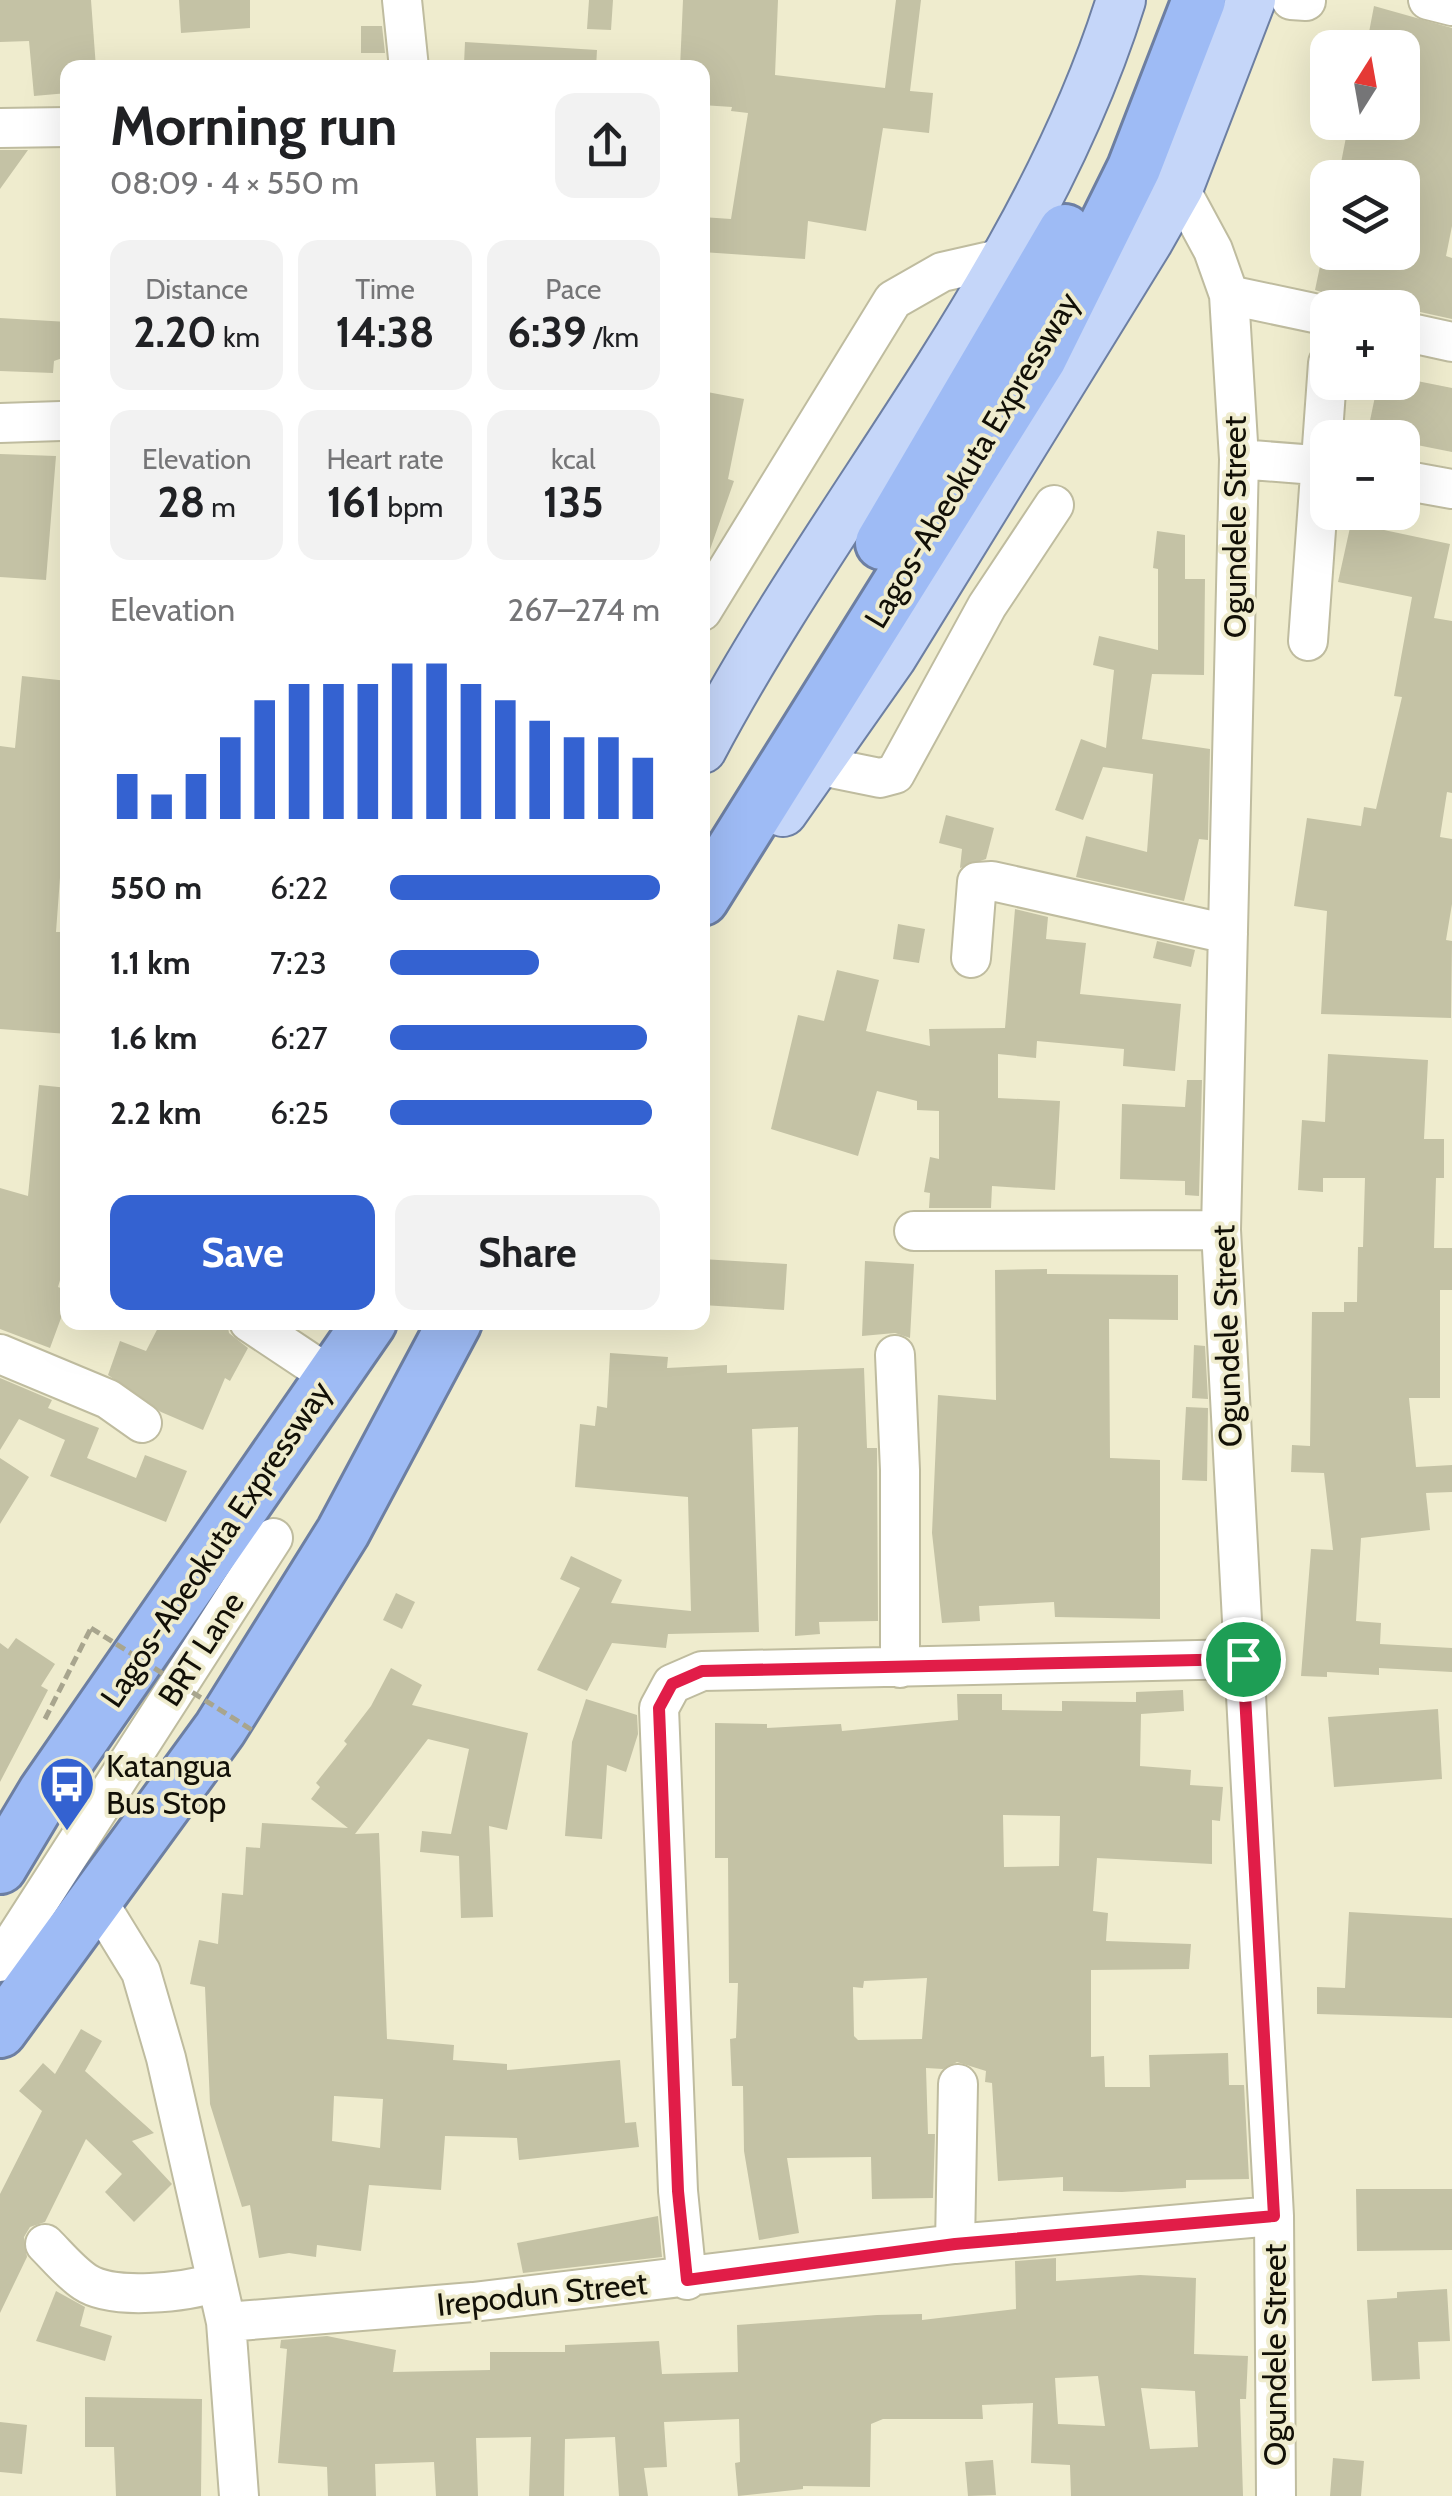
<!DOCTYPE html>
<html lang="en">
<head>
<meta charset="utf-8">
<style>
  body { margin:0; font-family:Cabin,sans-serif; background:#f2f2f2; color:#202124; height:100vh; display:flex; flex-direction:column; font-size:38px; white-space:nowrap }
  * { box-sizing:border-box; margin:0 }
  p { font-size:32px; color:#757577 }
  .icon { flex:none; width:55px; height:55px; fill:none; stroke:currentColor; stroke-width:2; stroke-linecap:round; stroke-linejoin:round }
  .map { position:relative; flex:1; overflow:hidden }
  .side { position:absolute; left:60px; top:60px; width:650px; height:1270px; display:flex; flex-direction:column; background:#fff; border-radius:20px; box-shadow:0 10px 40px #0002 }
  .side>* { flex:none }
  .needle { width:65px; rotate:11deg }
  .controls { position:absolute; left:1310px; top:30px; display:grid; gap:20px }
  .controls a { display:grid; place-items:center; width:110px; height:110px; border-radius:20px; background:#fff; box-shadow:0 10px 40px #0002; font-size:50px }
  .pin { position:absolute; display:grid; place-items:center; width:85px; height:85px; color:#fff; margin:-42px; border:5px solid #fff; border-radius:50%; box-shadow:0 2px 10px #0007 }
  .round { display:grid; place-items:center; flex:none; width:105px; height:105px; border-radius:20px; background:#f2f2f2 }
  .head { display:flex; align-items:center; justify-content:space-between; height:170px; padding:0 50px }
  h1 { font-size:55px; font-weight:700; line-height:75px }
  .stats { display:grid; grid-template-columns:repeat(3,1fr); gap:15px; height:170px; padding:10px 50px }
  .stats div { display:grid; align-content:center; border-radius:20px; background:#f2f2f2; text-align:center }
  .stats b { font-size:42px; font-weight:700 }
  .stats small { font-size:28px; font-weight:400 }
  .stats p { font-size:28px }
  .chart { height:280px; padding:20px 50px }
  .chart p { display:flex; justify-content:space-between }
  .chart svg { width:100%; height:180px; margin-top:10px; stroke:#3462d1; stroke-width:6 }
  .primary-button { display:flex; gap:20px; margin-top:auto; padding:20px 50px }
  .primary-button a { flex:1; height:115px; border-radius:20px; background:#3462d1; color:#fff; font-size:40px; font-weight:700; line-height:115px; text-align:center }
  .primary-button a+a { background:#f2f2f2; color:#202124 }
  ul { padding:0 50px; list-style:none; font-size:32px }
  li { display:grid; grid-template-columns:160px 120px 1fr; align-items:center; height:75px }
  li i { height:25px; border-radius:12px; background:#3462d1 }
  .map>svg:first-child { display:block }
  .building { fill:#c4c2a5; fill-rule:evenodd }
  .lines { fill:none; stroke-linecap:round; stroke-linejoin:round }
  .minor-casing { stroke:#bfbc9f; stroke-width:42 }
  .major-casing { stroke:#6d7fa2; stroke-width:52 }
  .highway-casing { stroke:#6d7fa2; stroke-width:58 }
  .path { stroke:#a8a58e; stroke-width:5; stroke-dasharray:10 5; stroke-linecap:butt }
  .minor { stroke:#fff; stroke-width:38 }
  .major { stroke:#c5d6f9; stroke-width:48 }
  .highway { stroke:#9ebbf5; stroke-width:52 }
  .path-bridge { stroke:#a8a58e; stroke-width:5; stroke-dasharray:10 5; stroke-linecap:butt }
  .route-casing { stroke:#fff; stroke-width:20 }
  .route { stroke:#e11d48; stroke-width:12 }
  .labels { text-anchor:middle; stroke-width:8; stroke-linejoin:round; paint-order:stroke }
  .street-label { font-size:32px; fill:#121007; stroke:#efecce }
  .poi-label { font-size:32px; fill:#121007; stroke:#efecce; text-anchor:start }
</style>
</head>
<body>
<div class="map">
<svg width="1452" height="2496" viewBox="0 0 1452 2496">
  <rect width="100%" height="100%" fill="#efecce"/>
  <path class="building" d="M 0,0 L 91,0 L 96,68 L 68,68 L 68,93 L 34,96 L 29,41 L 0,42 Z
    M 179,0 L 250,0 L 250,28 L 181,33 Z
    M 589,0 L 613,0 L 611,30 L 587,29 Z
    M 683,0 L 778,0 L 775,75 L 885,88 L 896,0 L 921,0 L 910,91 L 933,93 L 929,133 L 883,128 L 866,231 L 808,221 L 805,259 L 702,252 L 702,217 L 731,219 L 748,113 L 731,111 L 732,107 L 702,105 L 702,68 L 680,68 Z
    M 1374,6 L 1452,28 L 1452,226 L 1446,256 L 1452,258 L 1452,319 L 1402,308 L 1349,308 L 1342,299 L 1315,290 L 1323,252 L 1402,252 L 1402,178 L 1338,178 L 1349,122 L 1402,122 L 1402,48 L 1366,48 Z
    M 361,26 L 382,26 L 385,53 L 361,53 Z
    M 465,42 L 597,50 L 596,68 L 464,64 Z
    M 0,150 L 28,150 L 0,189 Z
    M 0,318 L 68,322 L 68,356 L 54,361 L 53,373 L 0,371 Z
    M 1402,378 L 1452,388 L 1452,452 L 1402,442 L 1402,438 L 1367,435 L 1378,382 L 1402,382 Z
    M 702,391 L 744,399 L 728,479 L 734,481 L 705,564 Z
    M 0,454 L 56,456 L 46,580 L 0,577 Z
    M 1351,523 L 1450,544 L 1434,618 L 1452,621 L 1452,793 L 1447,792 L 1440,837 L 1452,839 L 1452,904 L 1446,940 L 1452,941 L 1451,1018 L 1321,1014 L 1327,911 L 1294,906 L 1307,818 L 1361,826 L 1364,807 L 1376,809 L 1402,697 L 1394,696 L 1412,597 L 1338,582 Z
    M 1157,531 L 1185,535 L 1185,579 L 1205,579 L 1204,675 L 1152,674 L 1142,739 L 1210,749 L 1208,840 L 1199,839 L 1184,901 L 1076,877 L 1086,836 L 1147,852 L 1153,774 L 1103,767 L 1083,820 L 1055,810 L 1081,739 L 1106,748 L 1114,670 L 1093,665 L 1099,636 L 1158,650 L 1158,569 L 1153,568 Z
    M 22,676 L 68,681 L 63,761 L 68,762 L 68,769 L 56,932 L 68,932 L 68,1034 L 0,1029 L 0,746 L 15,748 Z
    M 946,815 L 994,828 L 986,859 L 960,868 L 962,849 L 939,843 Z
    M 1015,909 L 1048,917 L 1046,939 L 1086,943 L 1080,994 L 1181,1004 L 1175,1071 L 1123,1066 L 1124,1049 L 1037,1041 L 1036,1058 L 998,1054 L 998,1098 L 1060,1101 L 1055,1190 L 992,1186 L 991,1208 L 929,1208 L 930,1193 L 924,1192 L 930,1157 L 939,1159 L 939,1111 L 917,1110 L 917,1101 L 877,1091 L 858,1156 L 771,1129 L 798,1015 L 824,1021 L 837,970 L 879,980 L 866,1031 L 930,1046 L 929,1029 L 1005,1028 Z
    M 898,924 L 925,929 L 919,963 L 893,959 Z
    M 1157,941 L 1195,950 L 1191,967 L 1153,958 Z
    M 1328,1054 L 1428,1060 L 1424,1139 L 1444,1139 L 1444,1178 L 1436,1178 L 1434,1248 L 1452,1248 L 1452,1290 L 1440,1290 L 1440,1398 L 1409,1398 L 1416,1467 L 1452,1465 L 1452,1492 L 1426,1493 L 1430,1530 L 1361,1538 L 1356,1621 L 1381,1623 L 1380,1644 L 1452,1648 L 1452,1672 L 1379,1668 L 1379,1675 L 1327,1672 L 1327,1677 L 1301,1676 L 1311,1549 L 1333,1550 L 1324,1473 L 1291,1472 L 1292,1445 L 1310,1446 L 1312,1312 L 1344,1312 L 1344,1302 L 1357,1302 L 1358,1247 L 1363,1247 L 1365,1178 L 1323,1178 L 1323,1192 L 1298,1190 L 1302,1120 L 1325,1122 Z
    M 1187,1080 L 1202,1080 L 1199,1196 L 1185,1195 L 1185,1181 L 1120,1179 L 1122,1104 L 1185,1107 Z
    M 39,1085 L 68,1088 L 68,1253 L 58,1287 L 68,1291 L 68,1299 L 50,1348 L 0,1329 L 0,1188 L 28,1196 Z
    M 702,1259 L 787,1264 L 784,1310 L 702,1305 Z
    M 865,1261 L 914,1264 L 910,1338 L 895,1333 L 862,1336 Z
    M 1047,1269 L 1047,1274 L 1178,1275 L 1178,1320 L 1109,1319 L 1110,1458 L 1160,1460 L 1160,1619 L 1055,1617 L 1054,1602 L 979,1606 L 980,1621 L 942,1623 L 932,1533 L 938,1395 L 996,1400 L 995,1270 Z
    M 161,1322 L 227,1322 L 229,1333 L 248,1348 L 230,1381 L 225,1378 L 203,1430 L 161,1412 L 108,1375 L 120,1341 L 146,1351 Z
    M 1194,1345 L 1205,1346 L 1208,1399 L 1192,1398 Z
    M 610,1353 L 668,1357 L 667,1368 L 727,1365 L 727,1373 L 864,1368 L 867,1448 L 877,1448 L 878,1621 L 819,1622 L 820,1634 L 795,1636 L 798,1427 L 752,1429 L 759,1632 L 668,1634 L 666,1648 L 612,1643 L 587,1691 L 537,1670 L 580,1588 L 560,1579 L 571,1556 L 622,1580 L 611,1603 L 691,1611 L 688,1497 L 575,1487 L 580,1424 L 595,1426 L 597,1406 L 607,1408 Z
    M 0,1378 L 52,1400 L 48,1408 L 99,1428 L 87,1458 L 136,1478 L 145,1455 L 187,1471 L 166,1522 L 50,1476 L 65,1440 L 19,1419 L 0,1450 Z
    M 1186,1407 L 1208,1408 L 1207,1481 L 1182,1480 Z
    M 0,1458 L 29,1477 L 0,1524 Z
    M 396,1593 L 415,1602 L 402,1629 L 383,1620 Z
    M 16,1638 L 55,1664 L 41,1686 L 48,1690 L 0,1782 L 0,1643 L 8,1649 Z
    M 391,1668 L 422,1685 L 412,1705 L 528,1733 L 507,1830 L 489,1826 L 493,1917 L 461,1918 L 459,1856 L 420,1852 L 422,1831 L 451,1834 L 469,1749 L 428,1739 L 355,1834 L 379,1833 L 387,2039 L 454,2045 L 453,2060 L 507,2064 L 507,2070 L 620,2060 L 625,2123 L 636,2122 L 639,2147 L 519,2160 L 517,2138 L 445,2136 L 441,2190 L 369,2185 L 361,2251 L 317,2245 L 316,2257 L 289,2253 L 259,2258 L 250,2205 L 242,2207 L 210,2104 L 205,1987 L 190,1984 L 199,1940 L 218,1944 L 222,1893 L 243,1895 L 246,1847 L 260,1848 L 262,1823 L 348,1828 L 311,1799 L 320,1787 L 316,1783 L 347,1744 L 344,1741 L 371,1706 ZM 334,2096 L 383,2099 L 380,2148 L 332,2141 Z
    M 1183,1690 L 1184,1711 L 1141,1714 L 1140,1766 L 1191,1770 L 1190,1785 L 1223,1787 L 1220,1821 L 1212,1820 L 1212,1864 L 1097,1858 L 1093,1911 L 1108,1913 L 1106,1941 L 1191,1944 L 1189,1969 L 1091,1970 L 1091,2057 L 1104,2056 L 1105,2087 L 1150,2087 L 1149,2055 L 1228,2053 L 1229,2085 L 1244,2085 L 1249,2179 L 1186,2180 L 1186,2188 L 1122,2192 L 1063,2191 L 1063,2177 L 998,2181 L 992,2083 L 985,2082 L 986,2071 L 957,2062 L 943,2069 L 926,2068 L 928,2134 L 935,2134 L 933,2198 L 872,2199 L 871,2157 L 787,2158 L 799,2233 L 759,2240 L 744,2151 L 743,2086 L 732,2086 L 730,2039 L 736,2038 L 738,1983 L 729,1983 L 728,1858 L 715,1858 L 715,1723 L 767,1724 L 767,1728 L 841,1724 L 842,1731 L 958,1720 L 957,1694 L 1002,1694 L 1002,1710 L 1062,1711 L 1062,1701 L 1136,1702 L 1136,1692 ZM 1003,1815 L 1060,1816 L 1059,1866 L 1004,1867 ZM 927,1978 L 922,2039 L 858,2040 L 854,2036 L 853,1987 L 863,1988 L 864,1981 Z
    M 586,1699 L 637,1715 L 638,1734 L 626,1772 L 607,1765 L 602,1839 L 565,1836 L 572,1742 Z
    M 1438,1709 L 1442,1779 L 1334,1787 L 1328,1717 Z
    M 1349,1912 L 1452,1918 L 1452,2018 L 1317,2014 L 1317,1987 L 1345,1988 Z
    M 81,2029 L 102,2041 L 85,2071 L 154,2133 L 132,2141 L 172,2184 L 134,2222 L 105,2192 L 122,2174 L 86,2139 L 45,2222 L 30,2227 L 24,2237 L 27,2257 L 0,2313 L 0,2194 L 42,2111 L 19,2091 L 43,2063 L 55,2074 Z
    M 1356,2189 L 1452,2189 L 1452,2250 L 1357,2251 Z
    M 658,2216 L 662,2257 L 523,2273 L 517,2243 Z
    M 1056,2258 L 1056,2281 L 1140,2275 L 1196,2278 L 1194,2354 L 1248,2356 L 1246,2399 L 1240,2399 L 1243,2496 L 1071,2496 L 1070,2465 L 1031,2463 L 1033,2403 L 982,2405 L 983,2419 L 883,2419 L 871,2424 L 870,2487 L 803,2486 L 803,2489 L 738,2496 L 735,2463 L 740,2462 L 739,2419 L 664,2422 L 667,2467 L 644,2468 L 648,2496 L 619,2496 L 615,2437 L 565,2439 L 564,2496 L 529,2496 L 531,2437 L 476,2438 L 478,2496 L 436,2496 L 434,2462 L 375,2464 L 376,2496 L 328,2496 L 327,2467 L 278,2463 L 287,2349 L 280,2348 L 281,2340 L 327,2336 L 396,2350 L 393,2372 L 490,2370 L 490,2352 L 565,2352 L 565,2345 L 659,2341 L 662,2374 L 738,2372 L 737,2325 L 877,2315 L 922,2314 L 922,2320 L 1016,2309 L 1015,2261 ZM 1098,2376 L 1105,2426 L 1058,2424 L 1055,2378 ZM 1141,2388 L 1195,2391 L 1198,2447 L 1150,2449 Z
    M 1447,2289 L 1450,2341 L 1418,2342 L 1420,2379 L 1372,2381 L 1367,2300 L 1397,2298 L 1397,2292 Z
    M 56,2291 L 85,2307 L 80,2326 L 112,2336 L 105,2361 L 36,2341 Z
    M 85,2397 L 202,2399 L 201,2496 L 116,2496 L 114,2447 L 85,2447 Z
    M 0,2422 L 27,2425 L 22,2474 L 0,2472 Z
    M 1333,2458 L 1364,2461 L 1361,2496 L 1330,2496 Z
    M 993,2460 L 996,2495 L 968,2496 L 965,2462 Z"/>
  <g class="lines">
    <g class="minor-casing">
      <path id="minor" d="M 402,0 L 409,68
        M 1291,0 L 1306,1
        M 1428,0 L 1452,6
        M 0,128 L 68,127
        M 1179,187 L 1213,250 L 1229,295 L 1239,459 L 1221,1230 L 1274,2216 L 1276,2496
        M 1229,295 L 1328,316
        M 1402,331 L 1452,342
        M 0,423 L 61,421
        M 1239,459 L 1328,466
        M 1402,480 L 1452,489
        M 702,611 L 893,300 L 942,272 L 1008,257
        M 1308,641 L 1328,363
        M 816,765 L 880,778 L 895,774 L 987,606 L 1054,505
        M 971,958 L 977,882 L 992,881 L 1228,934
        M 914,1231 L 1221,1230
        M 249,1322 L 330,1376
        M 0,1354 L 108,1399 L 142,1423
        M 895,1355 L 900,1470 L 900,1668
        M 95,1897 L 141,1972 L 166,2058 L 226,2322 L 239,2496
        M 0,1962 L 273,1538
        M 45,2244 C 57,2256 70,2272 85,2282 C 113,2301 187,2292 217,2282
        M 955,2244 L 958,2084
        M 687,2280 L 678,2191 L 659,1708 L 672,1684 L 702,1671 L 1243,1659
        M 226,2322 L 473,2302 L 955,2244 L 1274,2216"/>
    </g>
    <g class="major-casing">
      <path id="major" d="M 702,749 C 836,496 1035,276 1121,0
        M 783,812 L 892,657 L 1149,240 L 1179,187 L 1251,0"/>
    </g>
    <g class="highway-casing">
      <path id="highway" d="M 882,543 L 1065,231
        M 702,899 L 1040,358 L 1134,168 L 1199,0
        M 0,1867 L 45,1792 L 370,1322
        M 0,2031 L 220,1729 L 343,1532 L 455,1322"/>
    </g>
    <path class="path" d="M 45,1719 L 91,1628"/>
    <use href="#minor" class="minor"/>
    <use href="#major" class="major"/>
    <use href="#highway" class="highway"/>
    <path class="path-bridge" d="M 91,1628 L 255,1732"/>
  </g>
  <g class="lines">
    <g class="route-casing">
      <path id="route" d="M 1243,1659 L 1274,2216 L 955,2244 L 687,2280 L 678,2191 L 659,1708 L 672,1684 L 702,1671 Z"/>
    </g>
    <use href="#route" class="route"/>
  </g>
  <defs>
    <g id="bus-pin" transform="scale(2.875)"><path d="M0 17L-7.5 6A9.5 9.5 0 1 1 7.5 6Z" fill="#3462d1" stroke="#efecce"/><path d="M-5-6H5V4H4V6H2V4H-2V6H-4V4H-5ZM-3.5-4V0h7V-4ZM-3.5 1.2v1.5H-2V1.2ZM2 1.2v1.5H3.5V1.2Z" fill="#fff"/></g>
  </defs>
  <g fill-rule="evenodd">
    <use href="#bus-pin" x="67" y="1784"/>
  </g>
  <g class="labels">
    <g class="street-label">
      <text transform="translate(972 460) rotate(-59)" y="11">Lagos-Abeokuta Expressway</text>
      <text transform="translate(1235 527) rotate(-90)" y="11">Ogundele Street</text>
      <text transform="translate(1227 1336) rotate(-92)" y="11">Ogundele Street</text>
      <text transform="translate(216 1544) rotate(-56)" y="11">Lagos-Abeokuta Expressway</text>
      <text transform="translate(201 1649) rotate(-57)" y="11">BRT Lane</text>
      <text transform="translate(542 2294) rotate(-6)" y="11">Irepodun Street</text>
      <text transform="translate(1275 2355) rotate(-90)" y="11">Ogundele Street</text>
    </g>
    <g class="poi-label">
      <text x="106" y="1777">Katangua<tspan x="106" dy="37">Bus Stop</tspan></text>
    </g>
  </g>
</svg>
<div class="controls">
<a><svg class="needle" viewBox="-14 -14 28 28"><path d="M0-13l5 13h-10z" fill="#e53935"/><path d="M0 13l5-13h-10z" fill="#757577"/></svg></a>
<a><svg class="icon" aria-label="layers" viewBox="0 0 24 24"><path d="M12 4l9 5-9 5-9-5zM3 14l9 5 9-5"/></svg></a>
<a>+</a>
<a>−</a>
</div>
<div class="pin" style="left:1243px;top:1659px;background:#1e9e55"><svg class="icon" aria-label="arrive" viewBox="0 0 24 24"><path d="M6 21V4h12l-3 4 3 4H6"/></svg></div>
<section class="side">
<div class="head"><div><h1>Morning run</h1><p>08:09 · 4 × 550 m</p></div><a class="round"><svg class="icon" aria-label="share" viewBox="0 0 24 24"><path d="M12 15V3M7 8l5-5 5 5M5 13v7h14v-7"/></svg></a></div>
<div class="stats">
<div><p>Distance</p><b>2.20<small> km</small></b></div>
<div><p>Time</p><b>14:38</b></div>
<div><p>Pace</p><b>6:39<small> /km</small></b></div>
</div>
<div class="stats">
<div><p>Elevation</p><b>28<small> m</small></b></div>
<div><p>Heart rate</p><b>161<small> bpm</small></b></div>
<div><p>kcal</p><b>135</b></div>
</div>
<div class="chart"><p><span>Elevation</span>267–274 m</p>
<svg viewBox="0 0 160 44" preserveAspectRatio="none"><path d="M5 44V33M15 44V38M25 44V33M35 44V24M45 44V15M55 44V11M65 44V11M75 44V11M85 44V6M95 44V6M105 44V11M115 44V15M125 44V20M135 44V24M145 44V24M155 44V29"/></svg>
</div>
<ul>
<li><b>550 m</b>6:22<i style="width:100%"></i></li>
<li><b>1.1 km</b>7:23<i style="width:55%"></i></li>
<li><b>1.6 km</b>6:27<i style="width:95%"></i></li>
<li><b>2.2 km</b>6:25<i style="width:97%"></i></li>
</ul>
<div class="primary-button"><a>Save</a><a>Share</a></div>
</section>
</div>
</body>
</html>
